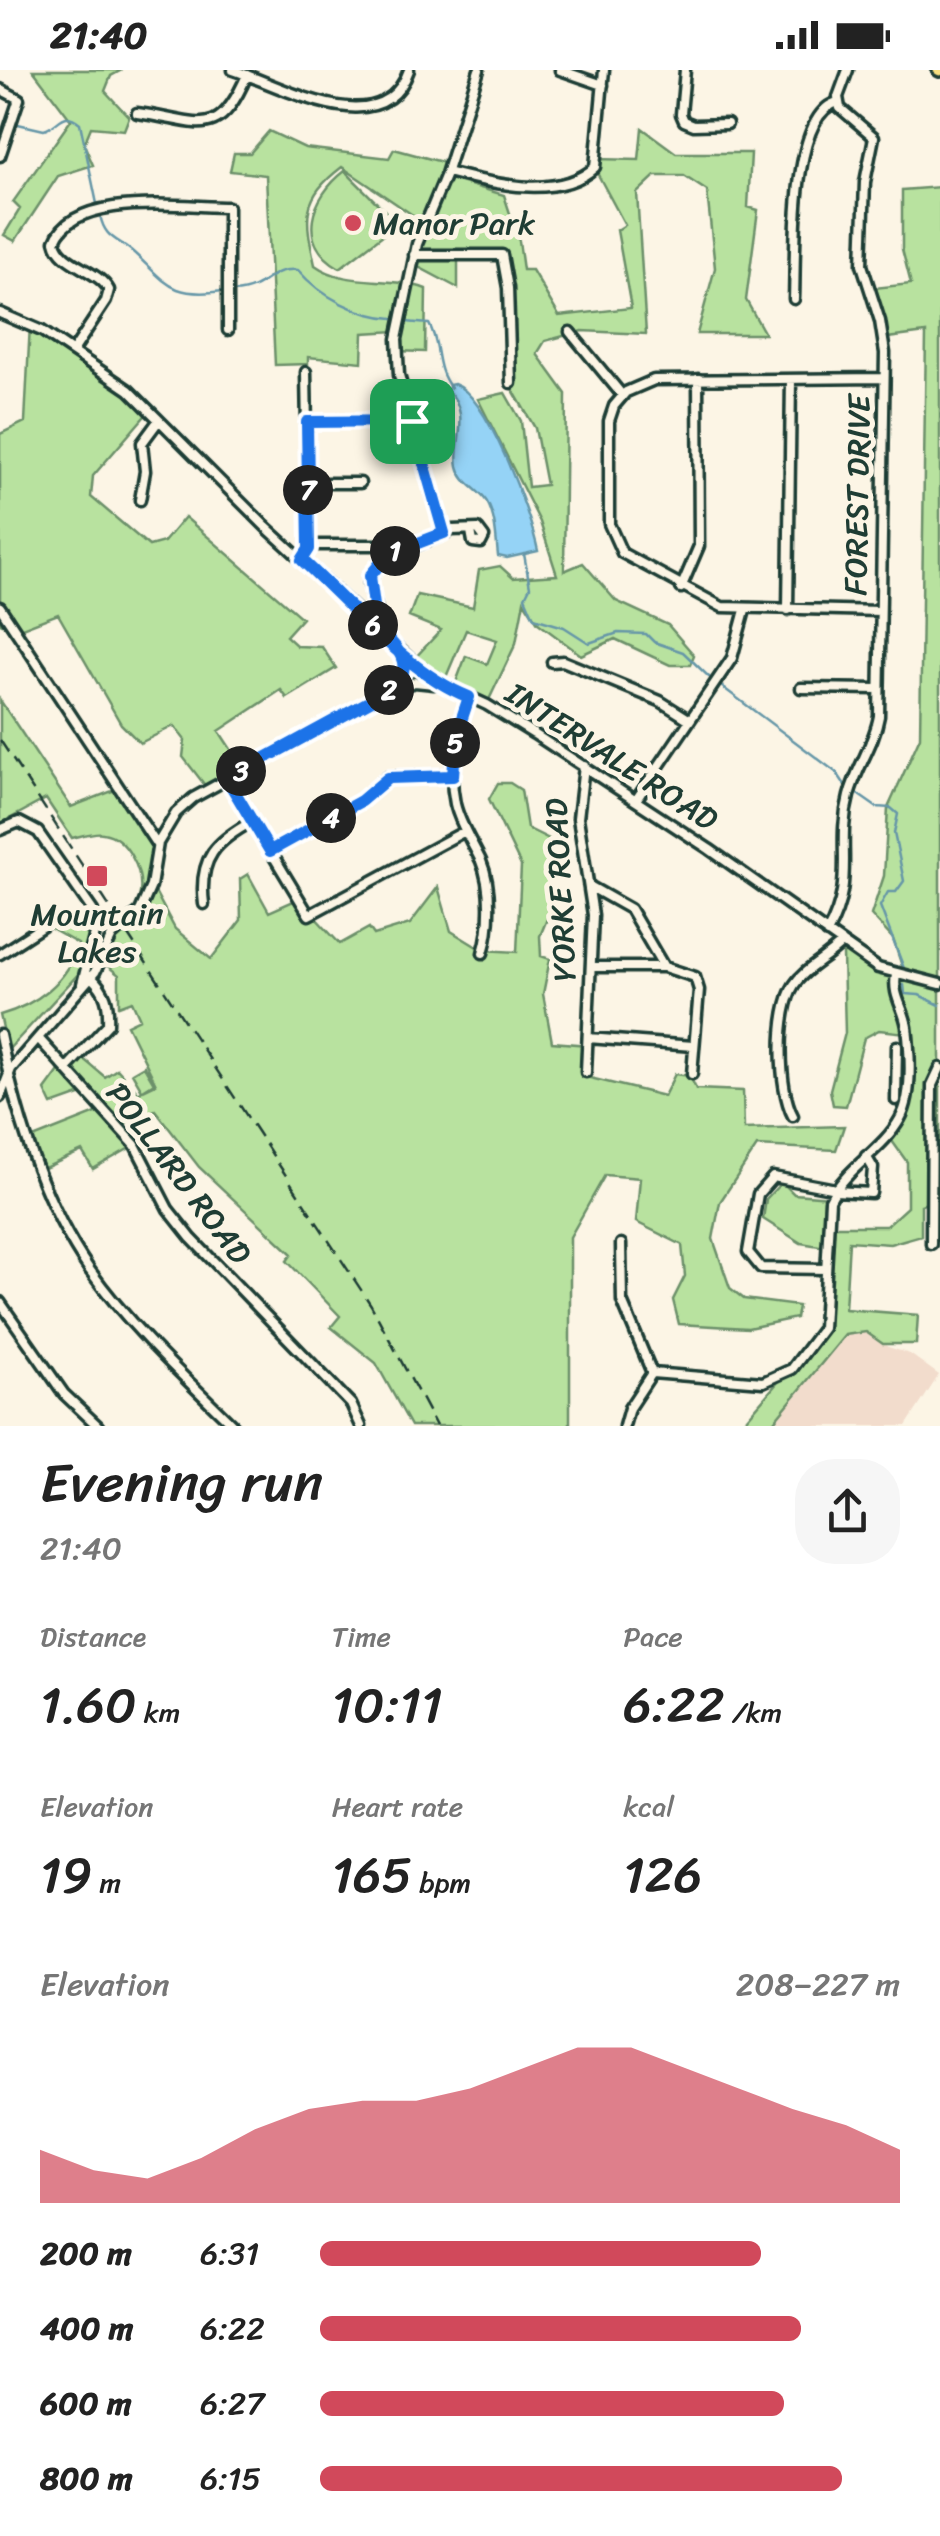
<!DOCTYPE html>
<html lang="en">
<head>
<meta charset="utf-8">
<style>
  body { margin:0; font-family:Sriracha,sans-serif; background:#f6f6f6; color:#222; height:100vh; display:flex; flex-direction:column; font-size:38px; white-space:nowrap }
  * { box-sizing:border-box; margin:0 }
  p { font-size:32px; color:#767676 }
  .icon { flex:none; width:55px; height:55px; fill:none; stroke:currentColor; stroke-width:2; stroke-linecap:round; stroke-linejoin:round }
  .map { position:relative; height:1356px; overflow:hidden }
  .sheet { display:flex; flex-direction:column; background:#fff; flex:1 }
  .sheet>* { flex:none }
  .pin { position:absolute; display:grid; place-items:center; width:85px; height:85px; color:#fff; margin:-42px; border-radius:20px; box-shadow:0 5px 15px #0006 }
  .km { position:absolute; width:50px; height:50px; margin:-25px; border-radius:50%; background:#222; color:#fff; font-size:28px; line-height:50px; text-align:center }
  .round { display:grid; place-items:center; flex:none; width:105px; height:105px; border-radius:40px; background:#f6f6f6 }
  .head { display:flex; align-items:center; justify-content:space-between; height:170px; padding:0 40px }
  h1 { font-size:55px; font-weight:600; line-height:75px }
  .metrics { display:grid; grid-template-columns:repeat(3,1fr); gap:15px; height:170px; padding:10px 40px }
  .metrics div { display:grid; align-content:center }
  .metrics b { font-size:50px; font-weight:600 }
  .metrics small { font-size:28px; font-weight:400 }
  .metrics p { font-size:28px }
  .chart { height:280px; padding:20px 40px }
  .chart p { display:flex; justify-content:space-between }
  .chart svg { width:100%; height:180px; margin-top:10px; fill:#d1495b; opacity:.7 }
  ul { padding:0 40px; list-style:none; font-size:32px }
  li { display:grid; grid-template-columns:160px 120px 1fr; align-items:center; height:75px }
  li i { height:25px; border-radius:12px; background:#d1495b }
  .status { display:flex; justify-content:space-between; align-items:center; height:70px; padding:0 50px; background:#fff; direction:ltr }
  .status svg { height:28px; fill:currentColor }
  .map>svg:first-child { display:block }
  .built { fill:#f2dccc }
  .green { fill:#b8e29f; stroke:#6c906a; stroke-width:2.5 }
  .water { fill:#95d3f6; stroke:#6697a8; stroke-width:2.5 }
  .lines { fill:none; stroke-linecap:round; stroke-linejoin:round }
  .stream { stroke:#6697a8; stroke-width:2.5 }
  .minor-casing { stroke:#1f3d34; stroke-width:15 }
  .major-casing { stroke:#1f3d34; stroke-width:16 }
  .minor { stroke:#fcf5e5; stroke-width:8 }
  .major { stroke:#f9e181; stroke-width:9 }
  .rail { stroke:#1f3d34; stroke-width:2.5; stroke-dasharray:15 8; stroke-linecap:butt }
  .route-casing { stroke:#fff; stroke-width:20 }
  .route { stroke:#1a73e8; stroke-width:12 }
  .poi-dot { fill:#d1495b; stroke:#fcf5e5; stroke-width:4 }
  .labels { text-anchor:middle; stroke-width:10; stroke-linejoin:round; paint-order:stroke }
  .poi-label { font-size:32px; fill:#1f3d34; stroke:#fcf5e5; text-anchor:start }
  .street-label { font-size:32px; fill:#1f3d34; stroke:#fcf5e5 }
</style>
</head>
<body>
<div class="status"><b>21:40</b><svg viewBox="0 0 49 12"><path d="M0 12V9h3v3zM5 12V6h3v6zM10 12V3h3v9zM15 12V0h3v12zM26 1h20v11H26zM47 4h2v5h-2z"/></svg></div>
<div class="map">
<svg width="940" height="1356" viewBox="0 0 940 1356">
  <rect width="100%" height="100%" fill="#fcf5e5"/>
  <filter id="ink" filterUnits="userSpaceOnUse"><feTurbulence type="fractalNoise" baseFrequency=".01" numOctaves="2"/><feDisplacementMap in="SourceGraphic" scale="20" xChannelSelector="R" yChannelSelector="G"/><feConvolveMatrix kernelMatrix="1 2 1 2 8 2 1 2 1" color-interpolation-filters="sRGB"/></filter>
  <g filter="url(#ink)">
    <path class="built" d="M 866,1262 L 888,1277 L 910,1284 L 939,1305 L 906,1356 L 770,1356 L 845,1265 Z"/>
    <path class="green" d="M 33,0 L 122,0 L 111,6 L 105,21 L 129,47 L 124,60 L 91,57 L 84,74 L 93,95 L 58,106 L 15,171 L 4,165 L 20,139 L 13,132 L 71,50 Z
      M 642,58 L 676,83 L 751,83 L 748,137 L 758,140 L 746,230 L 765,264 L 697,264 L 715,198 L 707,121 L 684,106 L 655,106 L 637,123 L 646,264 L 582,261 L 545,271 L 537,284 L 566,324 L 564,501 L 583,493 L 616,531 L 668,555 L 694,585 L 690,595 L 670,595 L 615,569 L 581,585 L 538,553 L 524,531 L 516,573 L 487,634 L 453,620 L 466,586 L 487,594 L 497,570 L 466,560 L 443,614 L 412,591 L 441,560 L 409,547 L 417,525 L 473,537 L 479,500 L 500,496 L 513,508 L 557,505 L 540,452 L 478,329 L 505,323 L 521,351 L 528,417 L 546,415 L 535,358 L 513,320 L 503,188 L 458,185 L 458,218 L 413,194 L 423,152 L 342,97 C 300,129 305,148 315,195 C 347,218 389,205 426,219 L 425,282 L 395,281 L 396,261 L 363,263 L 362,292 L 308,287 L 308,294 L 275,295 L 266,105 L 230,101 L 234,83 L 250,83 L 269,61 L 305,78 L 389,88 L 394,79 L 449,94 L 446,108 L 504,125 L 519,171 L 523,200 L 532,200 L 559,246 L 631,238 L 617,160 L 625,155 L 596,101 L 596,89 L 639,90 Z
      M 345,101 L 392,148 L 392,158 L 340,198 C 295,173 311,127 345,101 Z
      M 940,117 L 940,1129 L 921,1135 L 921,1165 L 890,1174 L 849,1171 L 845,1239 L 918,1245 L 916,1274 L 883,1274 L 866,1262 L 845,1265 L 770,1356 L 740,1356 L 823,1260 L 826,1177 L 801,1173 L 763,1149 L 766,1129 L 782,1112 L 794,1124 L 830,1127 L 828,1156 L 886,1156 L 907,1137 L 907,1092 L 887,1064 L 904,1040 L 907,963 L 879,960 L 864,968 L 846,1036 L 833,1035 L 830,1020 L 845,963 L 843,884 L 849,878 L 905,905 L 893,869 L 871,845 L 884,806 L 888,738 L 920,667 L 926,263 L 887,268 L 874,218 L 911,214 L 902,179 L 902,120 Z
      M 30,254 L 150,340 L 93,406 L 91,427 L 149,476 L 164,472 L 185,447 L 302,548 L 286,566 L 297,576 L 322,577 L 336,598 L 287,628 L 281,620 L 219,661 L 244,699 L 207,718 L 183,687 L 185,670 L 174,656 L 140,673 L 121,654 L 58,544 L 17,560 L 0,553 L 0,364 L 25,352 Z
      M 0,630 L 71,737 L 120,718 L 157,773 L 152,816 L 175,859 L 211,889 L 241,850 L 240,809 L 248,804 L 269,842 L 298,829 L 340,874 L 369,858 L 374,865 L 410,854 L 438,817 L 451,861 L 482,880 L 517,882 L 521,796 L 489,729 L 498,713 L 510,713 L 521,720 L 527,758 L 549,769 L 549,844 L 540,866 L 541,886 L 550,889 L 543,924 L 552,972 L 588,975 L 586,1007 L 664,1026 L 675,1004 L 690,1006 L 696,1019 L 743,1021 L 744,1059 L 844,1056 L 836,1080 L 757,1076 L 720,1132 L 713,1169 L 730,1218 L 744,1229 L 798,1236 L 796,1248 L 748,1258 L 679,1254 L 673,1230 L 685,1206 L 682,1175 L 636,1152 L 640,1108 L 605,1105 L 570,1167 L 570,1356 L 411,1356 L 376,1293 L 331,1257 L 340,1246 L 287,1191 L 292,1184 L 199,1097 L 155,1040 L 119,1056 L 135,1075 L 93,1099 L 82,1081 L 40,1100 L 28,1070 L 104,1040 L 88,1022 L 52,1035 L 45,1020 L 64,994 L 81,987 L 105,1007 L 117,999 L 139,1023 L 142,1020 L 132,1003 L 144,996 L 154,1013 L 143,1020 L 156,1014 L 127,955 L 140,949 L 132,931 L 119,936 L 119,905 L 95,886 L 8,980 L 0,945 C 35,935 69,912 78,874 L 48,857 L 73,849 L 98,877 C 132,857 153,824 132,787 C 126,776 117,765 103,763 C 95,761 81,766 72,768 L 46,729 L 0,754 Z"/>
    <path class="water" d="M 454,314 C 488,325 531,446 538,481 L 507,488 L 498,486 C 496,468 496,448 487,432 C 478,418 462,414 458,396 C 453,375 472,343 448,321 L 449,315 Z"/>
    <g class="lines">
      <path class="stream" d="M 18,54 L 44,60 C 61,55 62,38 80,53 L 97,134
        M 0,61 L 2,62
        M 100,145 C 105,170 118,168 134,183 C 168,214 171,228 223,221
        M 233,222 C 269,220 267,197 298,200 C 321,227 359,246 393,248
        M 406,252 L 429,254 C 441,274 434,297 451,318
        M 524,484 L 530,517 L 525,527 L 534,548 L 564,557 L 589,573 L 618,563 L 646,564 L 654,572 L 683,582 L 709,607
        M 721,616 L 837,703 L 845,715
        M 856,723 L 876,737 L 891,738 L 898,744 L 894,763 L 904,811 L 896,822 L 888,822 L 880,836 L 905,901
        M 904,915 L 905,924 L 919,925 L 940,935"/>
      <g class="minor-casing">
        <path id="minor" d="M 233,0 C 284,17 383,75 409,0
          M 560,0 L 603,15
          M 685,0 L 681,44 L 684,51 L 694,55 L 727,54
          M 0,19 L 19,29 L 0,86
          M 137,43 C 200,51 217,74 247,5
          M 447,102 C 489,113 559,131 595,97 L 604,0
          M 414,185 L 502,185 L 508,218 L 511,313
          M 794,229 C 796,187 789,44 838,32
          M 0,243 L 42,261 L 129,320 L 266,457 L 433,610 L 487,635 L 534,664 L 709,779 L 878,898 L 940,914
          M 570,262 L 622,325
          M 73,281 L 106,231 L 109,220 C 98,199 60,195 55,171 C 74,121 183,137 228,137 L 228,260
          M 307,352 L 412,351
          M 308,413 L 360,413
          M 140,430 L 145,401 L 142,373 L 159,350
          M 444,463 L 399,305 L 397,269 L 417,174 L 446,104 L 479,0
          M 309,475 L 403,475
          M 302,490 L 309,479 L 306,302
          M 681,518 L 699,476 L 698,309
          M 0,537 L 157,775
          M 788,540 L 791,309
          M 880,541 L 722,537 L 622,483 L 609,454 L 609,351 L 614,336 L 626,322 L 654,310 L 884,308
          M 377,558 L 378,543 L 369,513 L 380,491 L 452,460 L 478,459 L 484,467 L 481,473 L 473,472 L 471,461
          M 552,592 L 563,591 L 660,631 L 690,650
          M 397,614 L 403,603 L 402,586
          M 801,618 L 879,619
          M 469,627 C 456,662 447,697 455,734 C 460,755 472,772 481,791 C 492,817 491,857 483,883
          M 584,696 L 578,748 L 593,845 L 586,1002
          M 227,709 L 309,845 L 465,761
          M 636,730 L 732,588 L 745,540
          M 0,760 L 19,752 L 38,762 L 93,841 L 97,855 L 82,914
          M 270,781 L 361,731 L 388,707 L 453,706
          M 591,817 L 630,839 L 664,897
          M 204,834 C 198,788 216,771 253,751
          M 827,863 C 857,809 835,778 849,726 C 856,698 874,675 879,646 L 885,283 L 880,251 L 862,195 L 865,112 L 874,67 L 840,38 L 838,27 L 848,0
          M 0,884 L 43,856
          M 592,897 L 664,897 L 695,907 L 699,920 L 692,1004
          M 0,965 C 16,1045 42,1131 89,1199 C 130,1257 183,1306 234,1356
          M 38,968 L 135,1075 L 168,1139 L 191,1168 L 351,1334 L 361,1356
          M 588,968 L 693,976
          M 66,999 L 108,954 C 109,933 106,921 91,907
          M 0,1027 L 11,999 L 95,902 L 112,866 L 140,841 L 151,816 L 158,773 L 176,743 L 193,728 L 394,618 L 415,612 L 434,614
          M 896,1030 L 897,976
          M 793,1046 C 778,1019 777,941 794,915 C 805,898 827,889 842,873
          M 835,1121 L 871,1123 L 873,1098 L 866,1086
          M 621,1174 L 622,1231 L 652,1303
          M 931,1174 L 932,1015 L 940,998
          M 826,1199 L 761,1198 L 748,1182 L 758,1124 L 773,1107 L 836,1119
          M 0,1232 L 64,1324 L 98,1356
          M 652,1303 L 763,1312 L 792,1299 L 823,1258 L 830,1130 C 846,1098 883,1080 900,1049 C 913,1026 910,982 907,957 C 904,937 892,926 896,905
          M 624,1356 L 629,1338 L 652,1303"/>
      </g>
      <g class="major-casing">
        <path id="major" d="M 938,0 L 940,1"/>
      </g>
      <use href="#minor" class="minor"/>
      <use href="#major" class="major"/>
      <path class="rail" d="M 0,670 L 371,1235 L 436,1356"/>
    </g>
  </g>
  <g class="lines" filter="url(#ink)">
    <g class="route-casing">
      <path id="route" d="M 412,351 L 444,463 L 387,485 L 370,506 L 377,558 C 396,576 416,594 394,618 L 227,709 L 270,781 L 361,731 L 388,708 L 453,706 L 456,666 L 469,627 C 409,604 350,534 302,490 L 309,479 L 307,352 L 412,351"/>
    </g>
    <use href="#route" class="route"/>
  </g>
  <g class="poi-dot">
    <circle cx="353" cy="153" r="10"/>
    <rect x="85" y="794" width="24" height="24" rx="5"/>
  </g>
  <g class="labels">
    <g class="poi-label">
      <text x="373" y="164">Manor Park</text>
      <text x="97" y="855" text-anchor="middle">Mountain<tspan x="97" dy="37">Lakes</tspan></text>
    </g>
    <g class="street-label">
      <text transform="translate(857 425) rotate(-89)" y="11">FOREST DRIVE</text>
      <text transform="translate(612 686) rotate(33)" y="11">INTERVALE ROAD</text>
      <text transform="translate(560 820) rotate(-93)" y="11">YORKE ROAD</text>
      <text transform="translate(179 1103) rotate(53)" y="11">POLLARD ROAD</text>
    </g>
  </g>
</svg>
<div class="pin" style="left:412px;top:351px;background:#1e9e55"><svg class="icon" aria-label="arrive" viewBox="0 0 24 24"><path d="M6 21V4h12l-3 4 3 4H6"/></svg></div>
<b class="km" style="left:395px;top:481px">1</b>
<b class="km" style="left:389px;top:620px">2</b>
<b class="km" style="left:241px;top:701px">3</b>
<b class="km" style="left:331px;top:748px">4</b>
<b class="km" style="left:455px;top:673px">5</b>
<b class="km" style="left:373px;top:555px">6</b>
<b class="km" style="left:308px;top:420px">7</b>
</div>
<section class="sheet">
<div class="head"><div><h1>Evening run</h1><p>21:40</p></div><a class="round"><svg class="icon" aria-label="share" viewBox="0 0 24 24"><path d="M12 15V3M7 8l5-5 5 5M5 13v7h14v-7"/></svg></a></div>
<div class="metrics">
<div><p>Distance</p><b>1.60<small> km</small></b></div>
<div><p>Time</p><b>10:11</b></div>
<div><p>Pace</p><b>6:22<small> /km</small></b></div>
</div>
<div class="metrics">
<div><p>Elevation</p><b>19<small> m</small></b></div>
<div><p>Heart rate</p><b>165<small> bpm</small></b></div>
<div><p>kcal</p><b>126</b></div>
</div>
<div class="chart"><p><span>Elevation</span>208–227 m</p>
<svg viewBox="0 0 160 44" preserveAspectRatio="none"><path d="M0 44V31L10 36L20 38L30 33L40 26L50 21L60 19L70 19L80 16L90 11L100 6L110 6L120 11L130 16L140 21L150 25L160 31V44z"/></svg>
</div>
<ul>
<li><b>200 m</b>6:31<i style="width:76%"></i></li>
<li><b>400 m</b>6:22<i style="width:83%"></i></li>
<li><b>600 m</b>6:27<i style="width:80%"></i></li>
<li><b>800 m</b>6:15<i style="width:90%"></i></li>
</ul>
</section>
</body>
</html>
